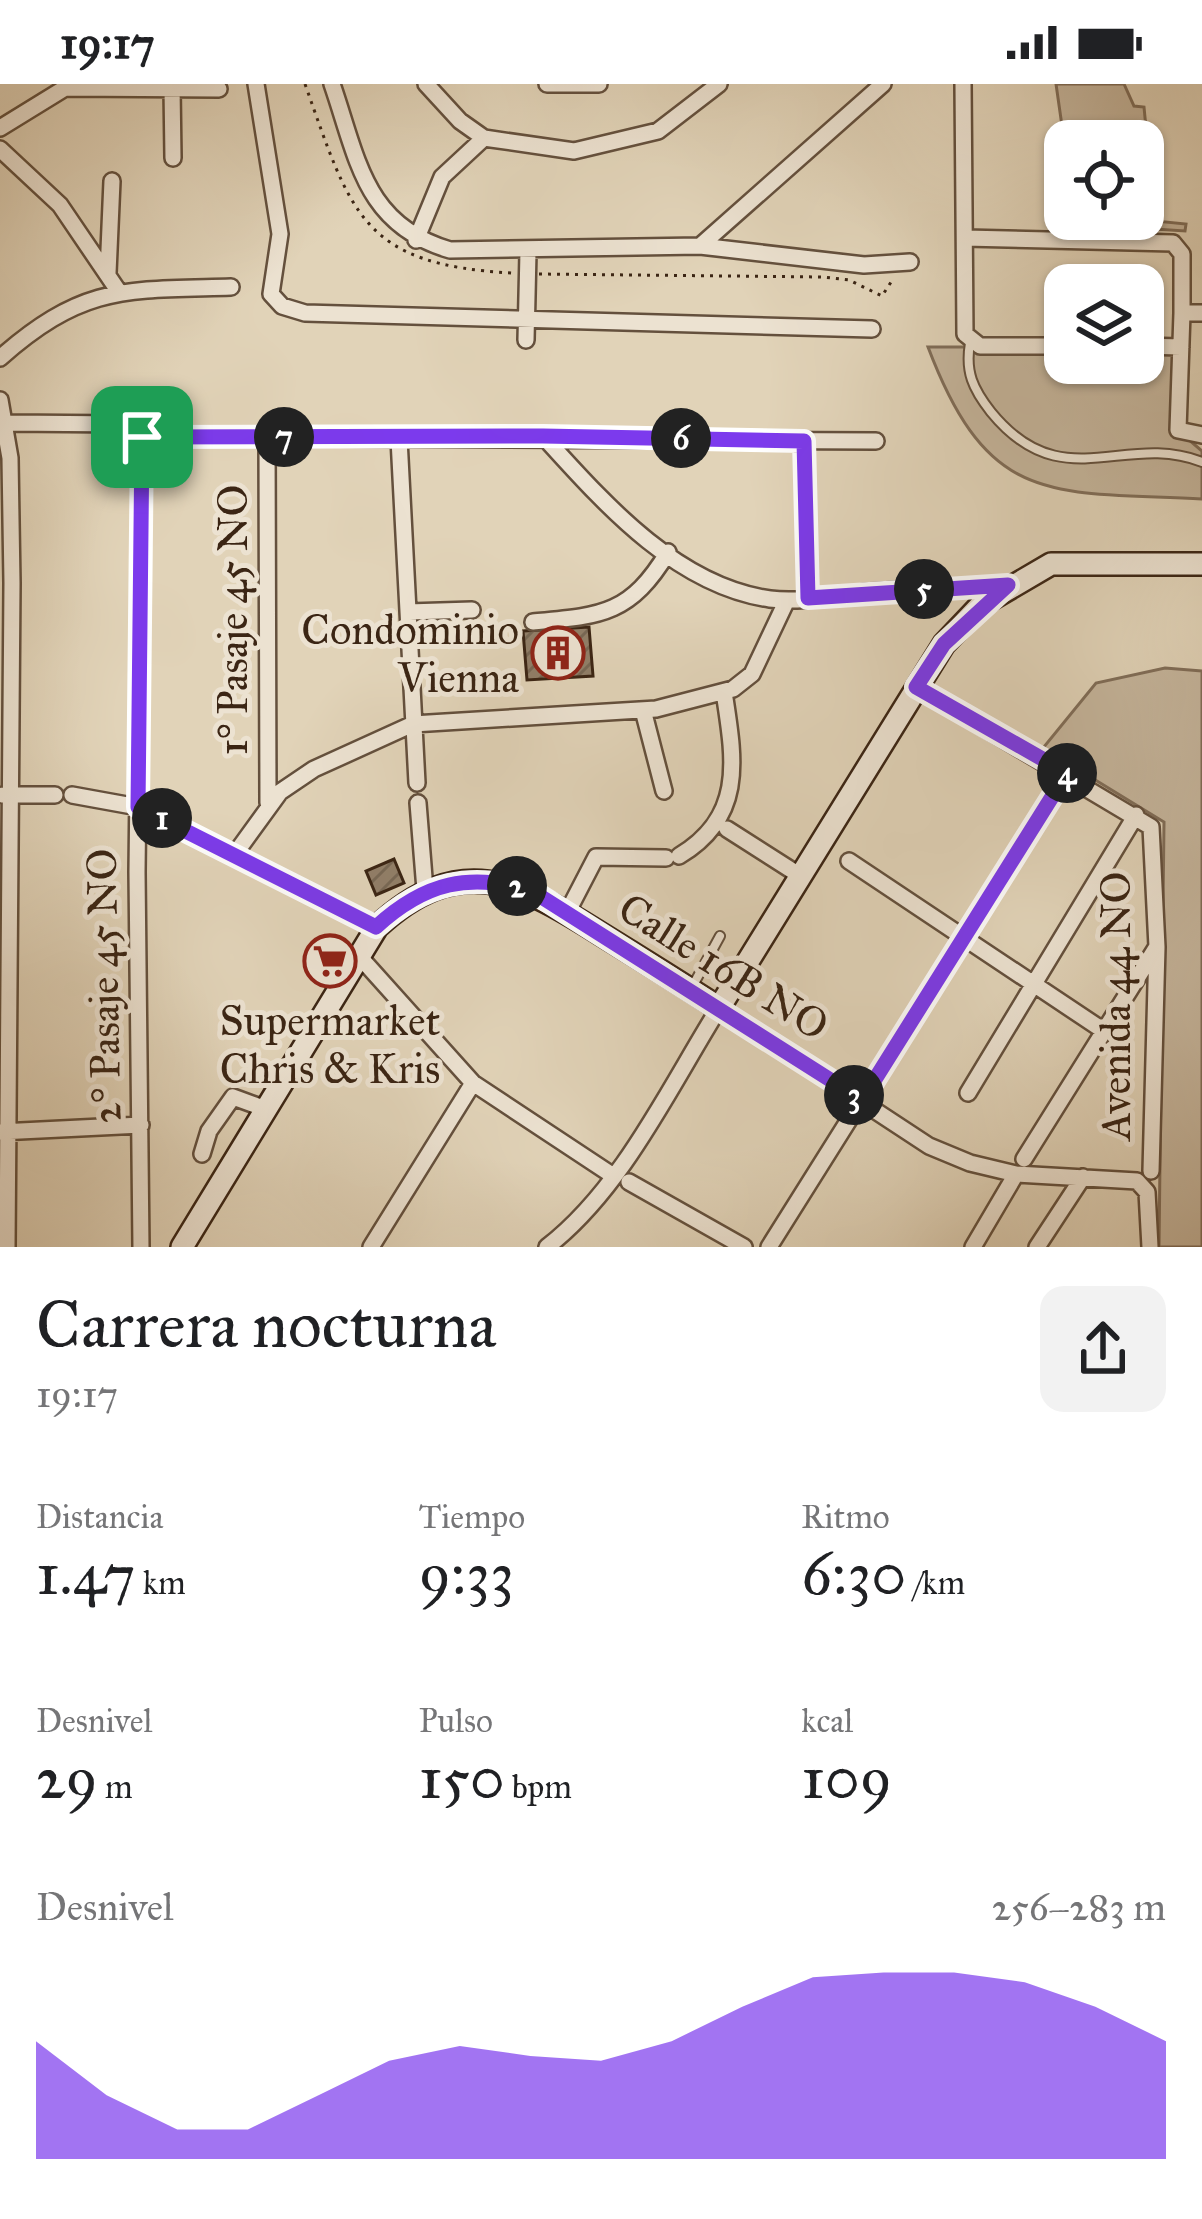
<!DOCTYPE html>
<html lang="es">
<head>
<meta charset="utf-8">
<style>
  body { margin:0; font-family:"IM FELL Great Primer",serif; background:#f2f2f2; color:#202124; height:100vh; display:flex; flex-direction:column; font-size:45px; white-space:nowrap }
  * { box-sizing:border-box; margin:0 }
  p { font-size:39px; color:#757577 }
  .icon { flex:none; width:66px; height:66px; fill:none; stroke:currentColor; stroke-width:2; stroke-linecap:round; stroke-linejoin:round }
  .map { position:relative; height:1163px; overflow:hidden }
  .details { display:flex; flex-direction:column; background:#fff; flex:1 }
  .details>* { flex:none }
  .controls { position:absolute; left:1044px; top:36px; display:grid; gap:24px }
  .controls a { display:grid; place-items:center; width:120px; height:120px; border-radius:24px; background:#fff; box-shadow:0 3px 9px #0004; font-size:60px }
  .pin { position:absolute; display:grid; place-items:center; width:102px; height:102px; color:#fff; margin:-51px; border-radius:24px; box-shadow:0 6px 18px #0006 }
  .km { position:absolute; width:60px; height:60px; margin:-30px; border-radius:50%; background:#222; color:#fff; font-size:33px; line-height:60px; text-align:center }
  .round { display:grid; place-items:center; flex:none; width:126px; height:126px; border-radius:24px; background:#f2f2f2 }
  .head { display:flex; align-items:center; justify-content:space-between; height:204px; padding:0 36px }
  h1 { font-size:66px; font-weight:600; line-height:90px }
  .metrics { display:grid; grid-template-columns:repeat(3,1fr); gap:18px; height:204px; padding:12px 36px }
  .metrics div { display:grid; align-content:center }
  .metrics b { font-size:60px; font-weight:600 }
  .metrics small { font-size:33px; font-weight:400 }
  .metrics p { font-size:33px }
  .chart { height:336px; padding:24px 36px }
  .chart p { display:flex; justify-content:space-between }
  .chart svg { width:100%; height:216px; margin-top:12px; fill:#7c3aed; opacity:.7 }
  .status { display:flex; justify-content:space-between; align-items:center; height:84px; padding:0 60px; background:#fff; direction:ltr }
  .status svg { height:33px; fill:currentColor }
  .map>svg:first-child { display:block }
  .park { fill:#c5b59c; stroke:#806d58; stroke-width:3 }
  .building { fill:url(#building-hatch); stroke:#3b2514; stroke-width:3 }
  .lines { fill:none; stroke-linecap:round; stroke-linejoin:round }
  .lane-casing { stroke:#64503d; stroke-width:12 }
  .street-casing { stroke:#64503d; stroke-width:20 }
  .secondary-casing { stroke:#3b2514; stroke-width:26 }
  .path { stroke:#3b2514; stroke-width:3; stroke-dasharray:3 6; stroke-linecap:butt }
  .lane { stroke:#ece2d1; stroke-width:8 }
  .street { stroke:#ece2d1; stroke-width:15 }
  .secondary { stroke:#ece2d1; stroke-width:21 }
  .route-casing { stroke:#fff; stroke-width:24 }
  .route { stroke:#7c3aed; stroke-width:15 }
  .labels { text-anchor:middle; stroke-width:10; stroke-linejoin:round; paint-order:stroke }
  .street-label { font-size:42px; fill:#3b2514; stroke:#ece2d1 }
  .poi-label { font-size:42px; fill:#3b2514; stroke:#ece2d1; text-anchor:end }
</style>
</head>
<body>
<div class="status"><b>19:17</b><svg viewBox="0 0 49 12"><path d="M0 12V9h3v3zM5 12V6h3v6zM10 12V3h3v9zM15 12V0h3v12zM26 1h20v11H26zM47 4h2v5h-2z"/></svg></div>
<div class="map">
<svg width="1202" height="1163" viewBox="0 0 1202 1163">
  <defs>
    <pattern id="building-hatch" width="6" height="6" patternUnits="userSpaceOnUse" patternTransform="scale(3)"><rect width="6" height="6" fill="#917f69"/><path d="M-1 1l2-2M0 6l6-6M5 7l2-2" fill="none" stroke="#786855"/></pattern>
  </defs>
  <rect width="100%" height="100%" fill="#e1d3b8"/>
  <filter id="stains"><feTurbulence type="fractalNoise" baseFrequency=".00167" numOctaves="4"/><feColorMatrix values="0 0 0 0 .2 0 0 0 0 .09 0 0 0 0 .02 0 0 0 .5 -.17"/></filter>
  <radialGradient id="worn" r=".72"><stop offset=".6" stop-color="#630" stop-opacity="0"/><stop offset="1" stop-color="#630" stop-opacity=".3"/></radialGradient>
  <path class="park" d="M 1056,0 L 1124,0 L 1134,22 L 1144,23 L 1155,137 L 1186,140 L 1185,147 L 1154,145 L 1143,134 L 1143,57 L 1074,57 L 1072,44 L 1062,42 Z
    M 928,263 L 1065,263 L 1065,279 L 1143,279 L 1143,263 L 1181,263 L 1181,349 L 1202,367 L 1202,415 C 1051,407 989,424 928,263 Z
    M 1165,584 L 1202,587 L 1202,1163 L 1159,1163 L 1164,738 L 1043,664 L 1096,599 Z"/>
  <path class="building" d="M 589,543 L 593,592 L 527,596 L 523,547 Z
    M 394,775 L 404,799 L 376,811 L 366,787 Z"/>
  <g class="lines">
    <g class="lane-casing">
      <path id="lane" d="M 970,259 C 965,288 973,305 991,328 C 1062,415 1124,347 1202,378
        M 691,905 L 720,852"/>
    </g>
    <g class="street-casing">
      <path id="street" d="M 256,0 L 280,150 L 271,210 L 282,222 L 305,229 L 872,245
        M 332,0 C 358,75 364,141 450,166 L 700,162 L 864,181 L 910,178
        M 426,0 L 460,37 L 484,54 L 574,67 L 658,47 L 719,0
        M 547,0 L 599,0
        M 963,0 L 965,250 L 980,262 L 1065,262
        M 172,4 L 173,74
        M 0,44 L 65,4 L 219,5
        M 0,65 L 60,121 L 117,205
        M 965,154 L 1173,159 L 1182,170 L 1182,229
        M 416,156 L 442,93 L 484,54
        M 700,162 L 883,0
        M 108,189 L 112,97
        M 1202,229 L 1182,229 L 1178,346 L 1202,351
        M 526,256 L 528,168
        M 1143,262 L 1181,263
        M 0,274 C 84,200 126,206 231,203
        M 0,316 L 10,374 L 12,499 L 7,1163
        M 8,339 L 125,340 L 142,353 L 876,357
        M 543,352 C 603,418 676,502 770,515 C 802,519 838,511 870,508 C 916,504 962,503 1008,501
        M 267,353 L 268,719
        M 399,355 L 417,699
        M 804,357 L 809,514
        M 408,528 L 472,526
        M 533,538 C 601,532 630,531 668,468
        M 916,603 L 1151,743 L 1157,863 L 1151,1087
        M 643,626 L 664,707
        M 3,711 L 55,711
        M 72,711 L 138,723 L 377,843
        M 418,719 L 425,806
        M 727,745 L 799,791
        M 235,770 L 280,708 L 314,685 L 413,640 L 656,625 L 733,605 L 752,590 L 787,516
        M 679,772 C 746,732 734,674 724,608
        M 849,777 L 1104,947
        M 567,829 L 596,773 L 666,774
        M 359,872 L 473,999 L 612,1091
        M 968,1009 L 1136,731
        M 0,1048 L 141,1041
        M 202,1070 L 209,1047 L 233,1013 L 266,1025
        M 1024,1075 L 1156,864
        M 629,1098 L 744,1163
        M 141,1163 L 137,788 L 142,353
        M 371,1163 L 473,999
        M 547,1163 C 622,1105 669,1004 719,924 L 929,1062 L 970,1079 L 1016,1090 L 1137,1097 L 1147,1108 L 1150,1163
        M 769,1163 L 1067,689
        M 973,1163 L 1016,1090
        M 1037,1163 L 1083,1093"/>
    </g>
    <g class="secondary-casing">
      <path id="secondary" d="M 182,1163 L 377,843 C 459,767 517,797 601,850 C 640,874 680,899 719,924 L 944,560 L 981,521 L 1051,480 L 1202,480"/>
    </g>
    <path class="path" d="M 305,0 C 351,130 362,181 512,189
      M 539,190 L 823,193 L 849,196 L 882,212 L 893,195"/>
    <use href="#lane" class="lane"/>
    <use href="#street" class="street"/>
    <use href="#secondary" class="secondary"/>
  </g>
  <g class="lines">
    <g class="route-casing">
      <path id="route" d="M 543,352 L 804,357 L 808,514 L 1008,501 L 944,560 L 916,603 L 1067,689 L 862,1016 L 532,807 C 470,788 425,798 376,843 L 138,723 L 142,353 Z"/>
    </g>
    <use href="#route" class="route"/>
  </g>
  <defs>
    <g id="building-ring" transform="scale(2.7)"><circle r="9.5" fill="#ece2d1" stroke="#8f2418" stroke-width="1.5"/><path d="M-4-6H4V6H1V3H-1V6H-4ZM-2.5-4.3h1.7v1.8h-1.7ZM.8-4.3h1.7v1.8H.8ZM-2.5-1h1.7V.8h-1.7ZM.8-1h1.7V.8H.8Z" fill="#8f2418"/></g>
    <g id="supermarket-ring" transform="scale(2.7)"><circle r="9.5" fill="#ece2d1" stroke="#8f2418" stroke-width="1.5"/><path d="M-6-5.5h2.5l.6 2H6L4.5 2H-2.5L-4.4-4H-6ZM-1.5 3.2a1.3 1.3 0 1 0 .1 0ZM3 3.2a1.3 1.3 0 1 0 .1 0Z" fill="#8f2418"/></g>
  </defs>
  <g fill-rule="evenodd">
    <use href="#building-ring" x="558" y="569"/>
    <use href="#supermarket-ring" x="330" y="877"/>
  </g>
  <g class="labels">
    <g class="street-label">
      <text transform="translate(232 536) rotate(-90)" y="15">1° Pasaje 45 NO</text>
      <text transform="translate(724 882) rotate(32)" y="15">Calle 16B NO</text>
      <text transform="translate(103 902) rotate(-91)" y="15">2° Pasaje 45 NO</text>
      <text transform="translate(1115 922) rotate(-90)" y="15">Avenida 44 NO</text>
    </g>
    <g class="poi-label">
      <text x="519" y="560">Condominio<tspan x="519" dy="48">Vienna</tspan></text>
      <text x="330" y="951" text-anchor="middle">Supermarket<tspan x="330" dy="48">Chris &amp; Kris</tspan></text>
    </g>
  </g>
  <rect width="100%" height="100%" filter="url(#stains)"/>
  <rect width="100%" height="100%" fill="url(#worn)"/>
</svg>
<div class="controls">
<a><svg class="icon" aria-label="locate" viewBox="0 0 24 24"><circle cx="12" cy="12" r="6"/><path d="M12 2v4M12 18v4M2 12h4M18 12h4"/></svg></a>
<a><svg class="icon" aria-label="layers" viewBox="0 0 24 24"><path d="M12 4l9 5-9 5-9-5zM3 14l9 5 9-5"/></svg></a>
</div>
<div class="pin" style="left:142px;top:353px;background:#1e9e55"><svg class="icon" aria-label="arrive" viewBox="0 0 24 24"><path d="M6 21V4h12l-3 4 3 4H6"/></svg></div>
<b class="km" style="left:162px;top:734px">1</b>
<b class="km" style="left:517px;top:802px">2</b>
<b class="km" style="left:854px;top:1011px">3</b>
<b class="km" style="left:1067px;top:689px">4</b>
<b class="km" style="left:924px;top:505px">5</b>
<b class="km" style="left:681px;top:354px">6</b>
<b class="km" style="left:284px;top:353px">7</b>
</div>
<section class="details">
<div class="head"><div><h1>Carrera nocturna</h1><p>19:17</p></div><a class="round"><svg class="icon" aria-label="share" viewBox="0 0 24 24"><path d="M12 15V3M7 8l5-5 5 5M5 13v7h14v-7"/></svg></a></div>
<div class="metrics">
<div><p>Distancia</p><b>1.47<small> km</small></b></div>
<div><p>Tiempo</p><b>9:33</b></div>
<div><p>Ritmo</p><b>6:30<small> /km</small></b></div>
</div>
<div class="metrics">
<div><p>Desnivel</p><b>29<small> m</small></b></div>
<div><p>Pulso</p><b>150<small> bpm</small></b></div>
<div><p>kcal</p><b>109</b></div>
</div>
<div class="chart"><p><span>Desnivel</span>256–283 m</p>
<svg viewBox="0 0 160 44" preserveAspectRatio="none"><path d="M0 44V20L10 31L20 38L30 38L40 31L50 24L60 21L70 23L80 24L90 20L100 13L110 7L120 6L130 6L140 8L150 13L160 20V44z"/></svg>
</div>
</section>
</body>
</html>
